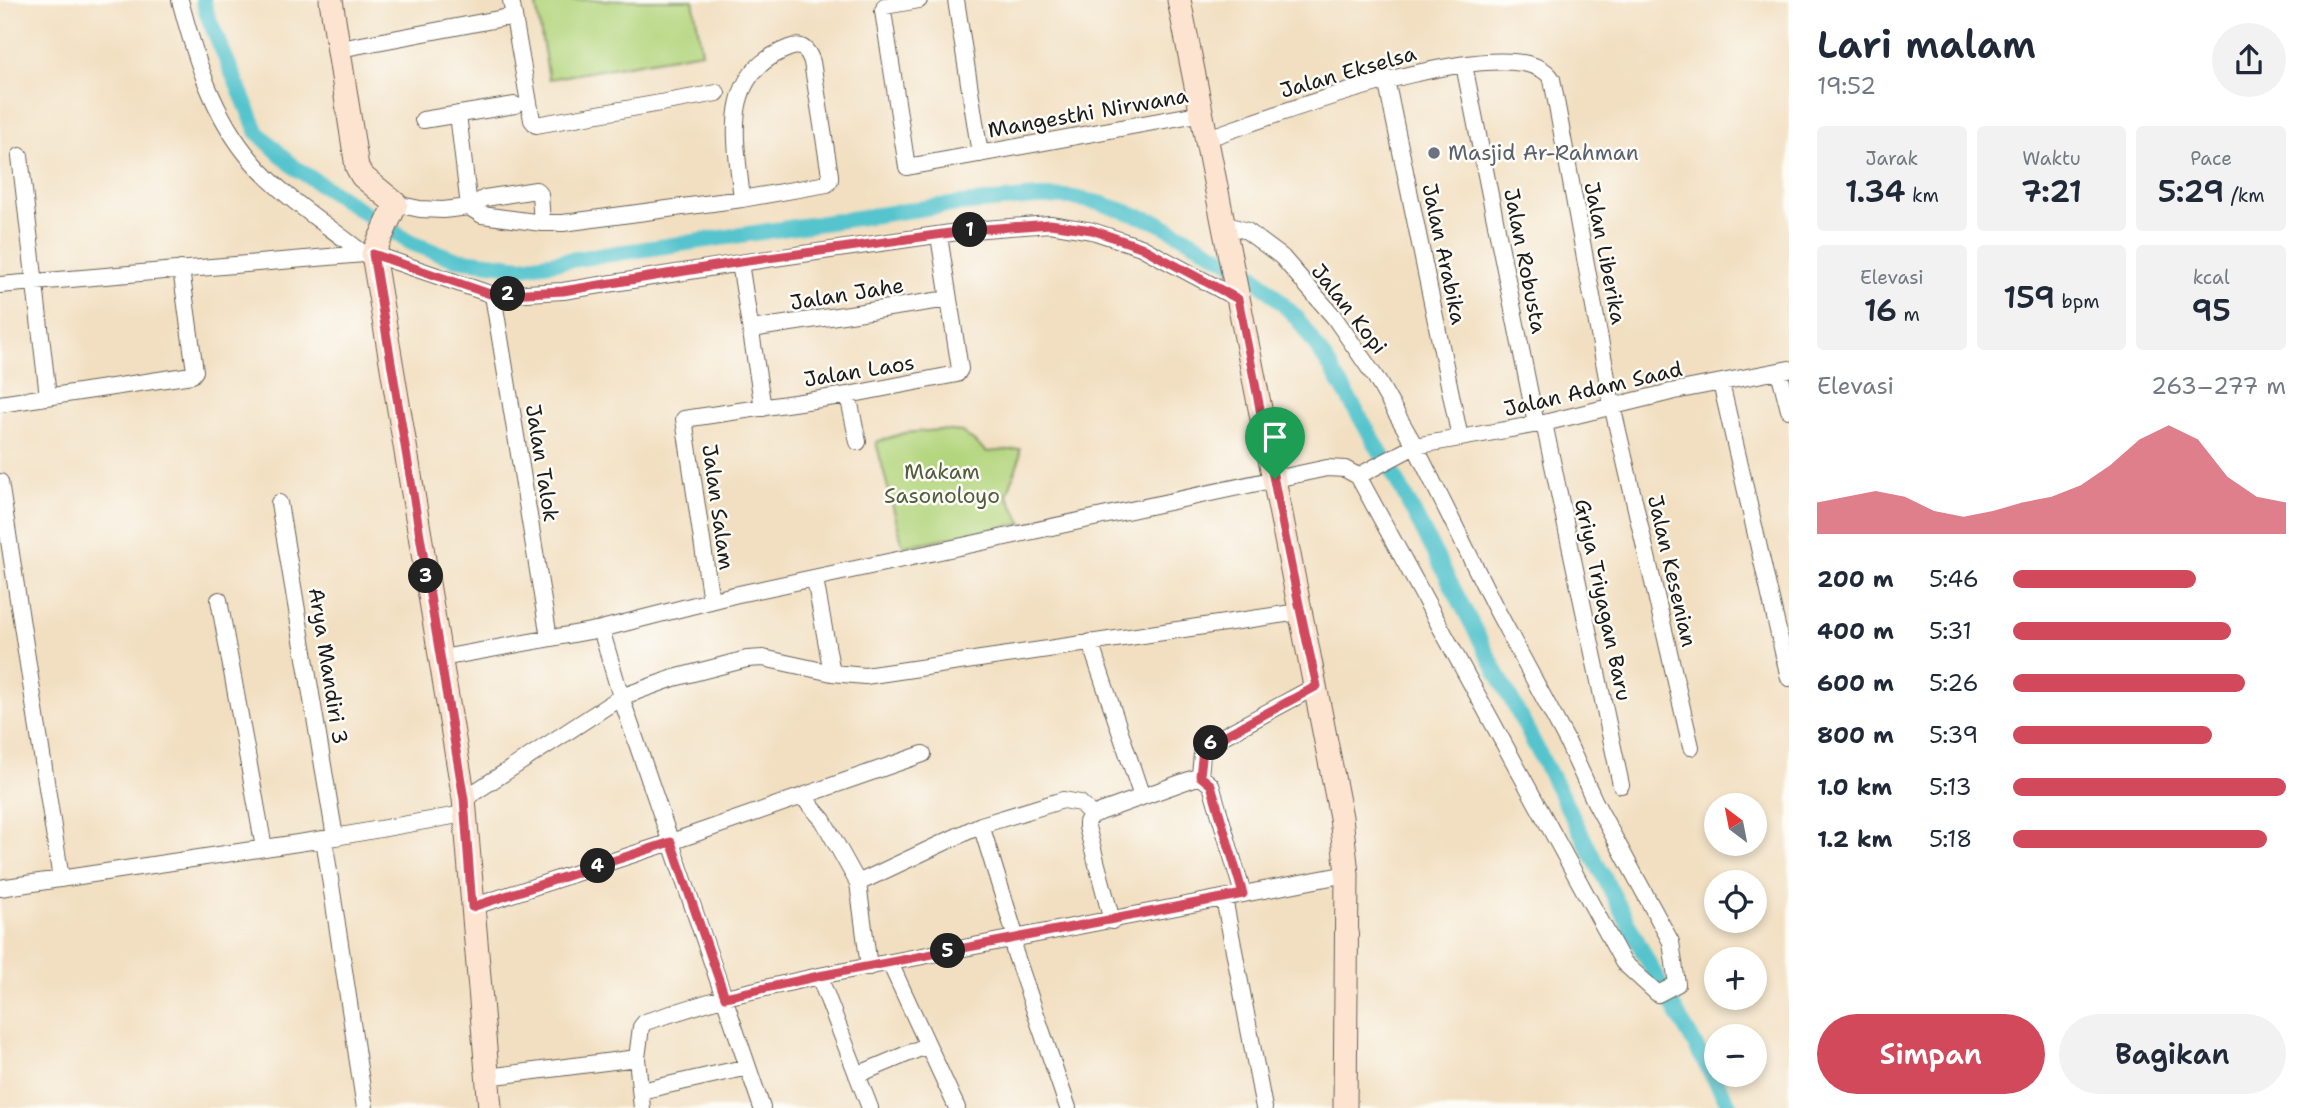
<!DOCTYPE html>
<html lang="id">
<head>
<meta charset="utf-8">
<style>
  body { margin:0; font-family:"Shantell Sans",sans-serif; background:#f2f2f3; color:#1f2937; height:100vh; display:flex; flex-direction:column; font-size:26px; white-space:nowrap }
  * { box-sizing:border-box; margin:0 }
  p { font-size:23px; color:#747a83 }
  .icon { flex:none; width:38px; height:38px; fill:none; stroke:currentColor; stroke-width:2; stroke-linecap:round; stroke-linejoin:round }
  .map { position:relative; flex:1; overflow:hidden }
  .side { display:flex; flex-direction:column; background:#fff; width:525px }
  .side>* { flex:none }
  .needle { width:46px; rotate:328deg }
  .tools { position:absolute; left:1704px; top:793px; display:grid; gap:14px }
  .tools a { display:grid; place-items:center; width:63px; height:63px; border-radius:50%; background:#fff; box-shadow:0 4px 10px #0003; font-size:35px }
  .pin { position:absolute; display:grid; place-items:center; width:60px; height:60px; color:#fff; margin:-72px -30px; border-radius:50% 50% 50% 0; rotate:-45deg; box-shadow:0 0 7px #0007 }
  .pin .icon { rotate:45deg }
  .km { position:absolute; width:35px; height:35px; margin:-18px; border-radius:50%; background:#222; color:#fff; font-size:19px; line-height:35px; text-align:center }
  .round { display:grid; place-items:center; flex:none; width:74px; height:74px; border-radius:37px; background:#f2f2f3 }
  .head { display:flex; align-items:center; justify-content:space-between; height:119px; padding:0 28px }
  h1 { font-size:38px; font-weight:600; line-height:52px }
  .metrics { display:grid; grid-template-columns:repeat(3,1fr); gap:10px; height:119px; padding:7px 28px }
  .metrics div { display:grid; align-content:center; border-radius:7px; background:#f2f2f3; text-align:center }
  .metrics b { font-size:30px; font-weight:600 }
  .metrics small { font-size:19px; font-weight:400 }
  .metrics p { font-size:19px }
  .chart { height:196px; padding:14px 28px }
  .chart p { display:flex; justify-content:space-between }
  .chart svg { width:100%; height:126px; margin-top:7px; fill:#d1495b; opacity:.7 }
  .action { display:flex; gap:14px; margin-top:auto; padding:14px 28px }
  .action a { flex:1; height:80px; border-radius:42px; background:#d1495b; color:#fff; font-size:28px; font-weight:600; line-height:80px; text-align:center }
  .action a+a { background:#f2f2f3; color:#1f2937 }
  ul { padding:0 28px; list-style:none; font-size:23px }
  li { display:grid; grid-template-columns:112px 84px 1fr; align-items:center; height:52px }
  li i { height:18px; border-radius:9px; background:#d1495b }
  main { display:flex; flex:1; min-height:0 }
  .map>svg:first-child { display:block }
  .green { fill:#b3d57d; stroke:#68784c; stroke-width:2 }
  .lines { fill:none; stroke-linecap:round; stroke-linejoin:round }
  .canal { stroke:#56c4cd; stroke-width:16 }
  .street-casing { stroke:#676056; stroke-width:18 }
  .secondary-casing { stroke:#676056; stroke-width:25 }
  .street { stroke:#fff; stroke-width:16 }
  .secondary { stroke:#fde4d0; stroke-width:23 }
  .route-casing { stroke:#fff; stroke-width:14 }
  .route { stroke:#d1495b; stroke-width:9 }
  .worship-dot { fill:#6b7280; stroke:#fdfcf7; stroke-width:2.5 }
  .labels { text-anchor:middle; stroke-width:5; stroke-linejoin:round; paint-order:stroke }
  .street-label { font-size:21px; fill:#1c1c1c; stroke:#fdfcf7 }
  .worship-label { font-size:21px; fill:#5b616d; stroke:#fdfcf7; text-anchor:start }
  .park-label { font-size:21px; fill:#515d3e; stroke:#fdfcf7 }
</style>
</head>
<body>
<main>
<div class="map">
<svg width="1789" height="1108" viewBox="0 0 1789 1108">
  <rect width="100%" height="100%" fill="#fdfcf7"/>
  <filter id="ink" filterUnits="userSpaceOnUse"><feTurbulence type="fractalNoise" baseFrequency=".0143" numOctaves="2"/><feDisplacementMap in="SourceGraphic" scale="14" xChannelSelector="R" yChannelSelector="G"/><feConvolveMatrix kernelMatrix="1 2 1 2 8 2 1 2 1" color-interpolation-filters="sRGB"/></filter>
  <filter id="wash" filterUnits="userSpaceOnUse"><feTurbulence type="fractalNoise" baseFrequency=".00686" numOctaves="4" result="noise"/><feDisplacementMap in="SourceGraphic" scale="28" xChannelSelector="R" yChannelSelector="G"/><feGaussianBlur stdDeviation="1.57" result="paint"/><feColorMatrix in="noise" values="0 0 0 0 0 0 0 0 0 0 0 0 0 0 0 0 0 1.4 0 .05"/><feComposite in="paint" operator="in"/></filter>
  <g filter="url(#wash)">
    <rect width="100%" height="100%" fill="#f2dfc1"/>
    <path class="green" d="M 535,0 L 693,0 L 702,52 L 549,79 Z
      M 939,430 L 962,432 L 987,452 L 1020,449 L 1020,457 L 1007,495 L 1023,524 C 982,529 943,540 903,546 L 876,442 L 904,433 Z"/>
    <g class="lines">
      <path class="canal" d="M 203,0 L 208,17 L 258,133 L 294,167 L 411,243 L 455,259 L 522,267 L 939,206 L 1036,197 L 1069,197 L 1100,203 L 1157,222 L 1252,274 L 1297,318 L 1331,368 L 1395,477 L 1654,973 L 1731,1108"/>
    </g>
  </g>
  <g filter="url(#ink)">
    <g class="lines">
      <g class="street-casing">
        <path id="street" d="M 180,0 C 195,57 213,116 252,161 C 280,195 329,226 364,254
          M 511,0 L 532,120 L 536,125 L 717,93
          M 919,0 L 885,6 L 883,11 L 907,167 L 1203,113
          M 956,0 L 980,154
          M 340,49 L 514,16
          M 1464,65 L 1536,424
          M 1386,79 L 1460,438
          M 458,114 L 469,207 L 485,198 L 536,190 L 540,194 L 542,223
          M 423,120 L 515,105
          M 1208,138 C 1262,120 1516,22 1552,79 L 1612,405 L 1691,747
          M 20,156 L 48,396
          M 396,204 L 420,209 L 443,210 L 469,207 L 482,215 L 542,223 L 563,223 L 742,199 L 827,184 L 830,180 L 830,175 L 812,62 C 808,50 802,43 789,48 C 719,74 736,140 742,199
          M 1224,224 L 1247,231 L 1282,257 L 1334,317 L 1376,378 L 1415,446 L 1494,605 L 1567,741 L 1595,802 L 1671,942 L 1677,984 L 1658,994 L 1623,962 L 1358,476
          M 740,263 L 763,408
          M 0,285 L 364,254 L 373,254 L 493,295 L 563,291 L 740,263 L 972,230 L 1050,224 L 1092,231 L 1141,247 L 1238,299
          M 493,295 L 549,638
          M 752,329 L 948,299
          M 1779,371 L 1789,410
          M 1721,383 L 1789,678
          M 848,395 L 858,442
          M 0,404 L 192,375 L 195,371 L 181,269
          M 1544,423 L 1621,785
          M 0,482 L 61,879
          M 279,503 L 335,837
          M 815,579 L 832,673
          M 219,600 L 264,848
          M 711,601 L 684,419 L 848,395 L 957,374 L 960,369 L 939,236
          M 601,629 L 621,697 L 762,1108
          M 1090,642 L 1142,797
          M 442,658 L 601,629 L 734,595 L 1327,468 L 1345,469 L 1358,476 L 1415,446 L 1544,423 L 1675,391 L 1789,369
          M 1200,776 L 1202,753 L 1205,746 L 1316,686
          M 1200,776 L 1211,785 L 1243,894
          M 802,796 L 823,820 L 858,883 L 869,967
          M 464,799 L 621,697 L 674,678 L 747,659 L 763,658 L 832,673 L 865,676 L 1299,612
          M 981,825 L 1016,938 L 1014,950 L 1068,1108
          M 324,839 L 365,1108
          M 858,883 L 981,825 L 1063,800 L 1080,803 L 1092,815
          M 0,888 L 324,839 L 464,814
          M 1224,898 L 1264,1108
          M 472,907 L 671,842 L 923,754
          M 1112,921 L 1087,827 L 1087,822 L 1092,815 L 1200,776
          M 890,963 L 957,1108
          M 819,976 L 870,1108
          M 637,1058 L 642,1108
          M 857,1075 L 928,1045
          M 487,1077 L 637,1058 L 641,1027 L 645,1022 L 725,997 L 819,976 L 1347,874
          M 641,1091 L 748,1067"/>
      </g>
      <g class="secondary-casing">
        <path id="secondary" d="M 331,0 L 357,167 L 362,176 L 396,204 L 373,254 L 464,799 L 490,1108
          M 1179,0 L 1341,817 L 1347,874 L 1345,1108"/>
      </g>
      <use href="#street" class="street"/>
      <use href="#secondary" class="secondary"/>
    </g>
  </g>
  <g class="lines" filter="url(#ink)">
    <g class="route-casing">
      <path id="route" d="M 1050,224 L 1092,230 L 1141,247 L 1238,299 C 1265,428 1287,558 1317,686 L 1209,744 L 1203,750 L 1200,776 L 1211,785 L 1243,894 L 819,976 L 725,997 L 671,842 L 472,907 L 464,799 L 373,254 L 493,295 L 563,291 L 740,262 L 972,230 Z"/>
    </g>
    <use href="#route" class="route"/>
  </g>
  <circle class="worship-dot" cx="1434" cy="153" r="7"/>
  <g class="labels">
    <g class="street-label">
      <text transform="translate(1348 72) rotate(-16)" y="7">Jalan Ekselsa</text>
      <text transform="translate(1088 113) rotate(-10)" y="7">Mangesthi Nirwana</text>
      <text transform="translate(1605 253) rotate(79)" y="7">Jalan Liberika</text>
      <text transform="translate(1444 254) rotate(78)" y="7">Jalan Arabika</text>
      <text transform="translate(1525 261) rotate(79)" y="7">Jalan Robusta</text>
      <text transform="translate(847 294) rotate(-9)" y="7">Jalan Jahe</text>
      <text transform="translate(1349 309) rotate(52)" y="7">Jalan Kopi</text>
      <text transform="translate(859 371) rotate(-9)" y="7">Jalan Laos</text>
      <text transform="translate(1593 389) rotate(-13)" y="7">Jalan Adam Saad</text>
      <text transform="translate(542 463) rotate(81)" y="7">Jalan Talok</text>
      <text transform="translate(718 507) rotate(82)" y="7">Jalan Salam</text>
      <text transform="translate(1672 571) rotate(77)" y="7">Jalan Kesenian</text>
      <text transform="translate(1603 600) rotate(78)" y="7">Griya Triyagan Baru</text>
      <text transform="translate(328 666) rotate(81)" y="7">Arya Mandiri 3</text>
    </g>
    <g class="worship-label">
      <text x="1448" y="160">Masjid Ar-Rahman</text>
    </g>
    <g class="park-label">
      <text x="942" y="479">Makam<tspan x="942" dy="24">Sasonoloyo</tspan></text>
    </g>
  </g>
</svg>
<div class="tools">
<a><svg class="needle" viewBox="-14 -14 28 28"><path d="M0-13l5 13h-10z" fill="#e53935"/><path d="M0 13l5-13h-10z" fill="#747a83"/></svg></a>
<a><svg class="icon" aria-label="locate" viewBox="0 0 24 24"><circle cx="12" cy="12" r="6"/><path d="M12 2v4M12 18v4M2 12h4M18 12h4"/></svg></a>
<a>+</a>
<a>−</a>
</div>
<div class="pin" style="left:1275px;top:479px;background:#1e9e55"><svg class="icon" aria-label="arrive" viewBox="0 0 24 24"><path d="M6 21V4h12l-3 4 3 4H6"/></svg></div>
<b class="km" style="left:970px;top:230px">1</b>
<b class="km" style="left:508px;top:294px">2</b>
<b class="km" style="left:426px;top:576px">3</b>
<b class="km" style="left:598px;top:866px">4</b>
<b class="km" style="left:948px;top:951px">5</b>
<b class="km" style="left:1211px;top:743px">6</b>
</div>
<section class="side">
<div class="head"><div><h1>Lari malam</h1><p>19:52</p></div><a class="round"><svg class="icon" aria-label="share" viewBox="0 0 24 24"><path d="M12 15V3M7 8l5-5 5 5M5 13v7h14v-7"/></svg></a></div>
<div class="metrics">
<div><p>Jarak</p><b>1.34<small> km</small></b></div>
<div><p>Waktu</p><b>7:21</b></div>
<div><p>Pace</p><b>5:29<small> /km</small></b></div>
</div>
<div class="metrics">
<div><p>Elevasi</p><b>16<small> m</small></b></div>
<div><b>159<small> bpm</small></b></div>
<div><p>kcal</p><b>95</b></div>
</div>
<div class="chart"><p><span>Elevasi</span>263–277 m</p>
<svg viewBox="0 0 160 44" preserveAspectRatio="none"><path d="M0 44V33L10 31L20 29L30 31L40 36L50 38L60 36L70 33L80 31L90 27L100 20L110 11L120 6L130 11L140 24L150 31L160 33V44z"/></svg>
</div>
<ul>
<li><b>200 m</b>5:46<i style="width:67%"></i></li>
<li><b>400 m</b>5:31<i style="width:80%"></i></li>
<li><b>600 m</b>5:26<i style="width:85%"></i></li>
<li><b>800 m</b>5:39<i style="width:73%"></i></li>
<li><b>1.0 km</b>5:13<i style="width:100%"></i></li>
<li><b>1.2 km</b>5:18<i style="width:93%"></i></li>
</ul>
<div class="action"><a>Simpan</a><a>Bagikan</a></div>
</section>
</main>
</body>
</html>
